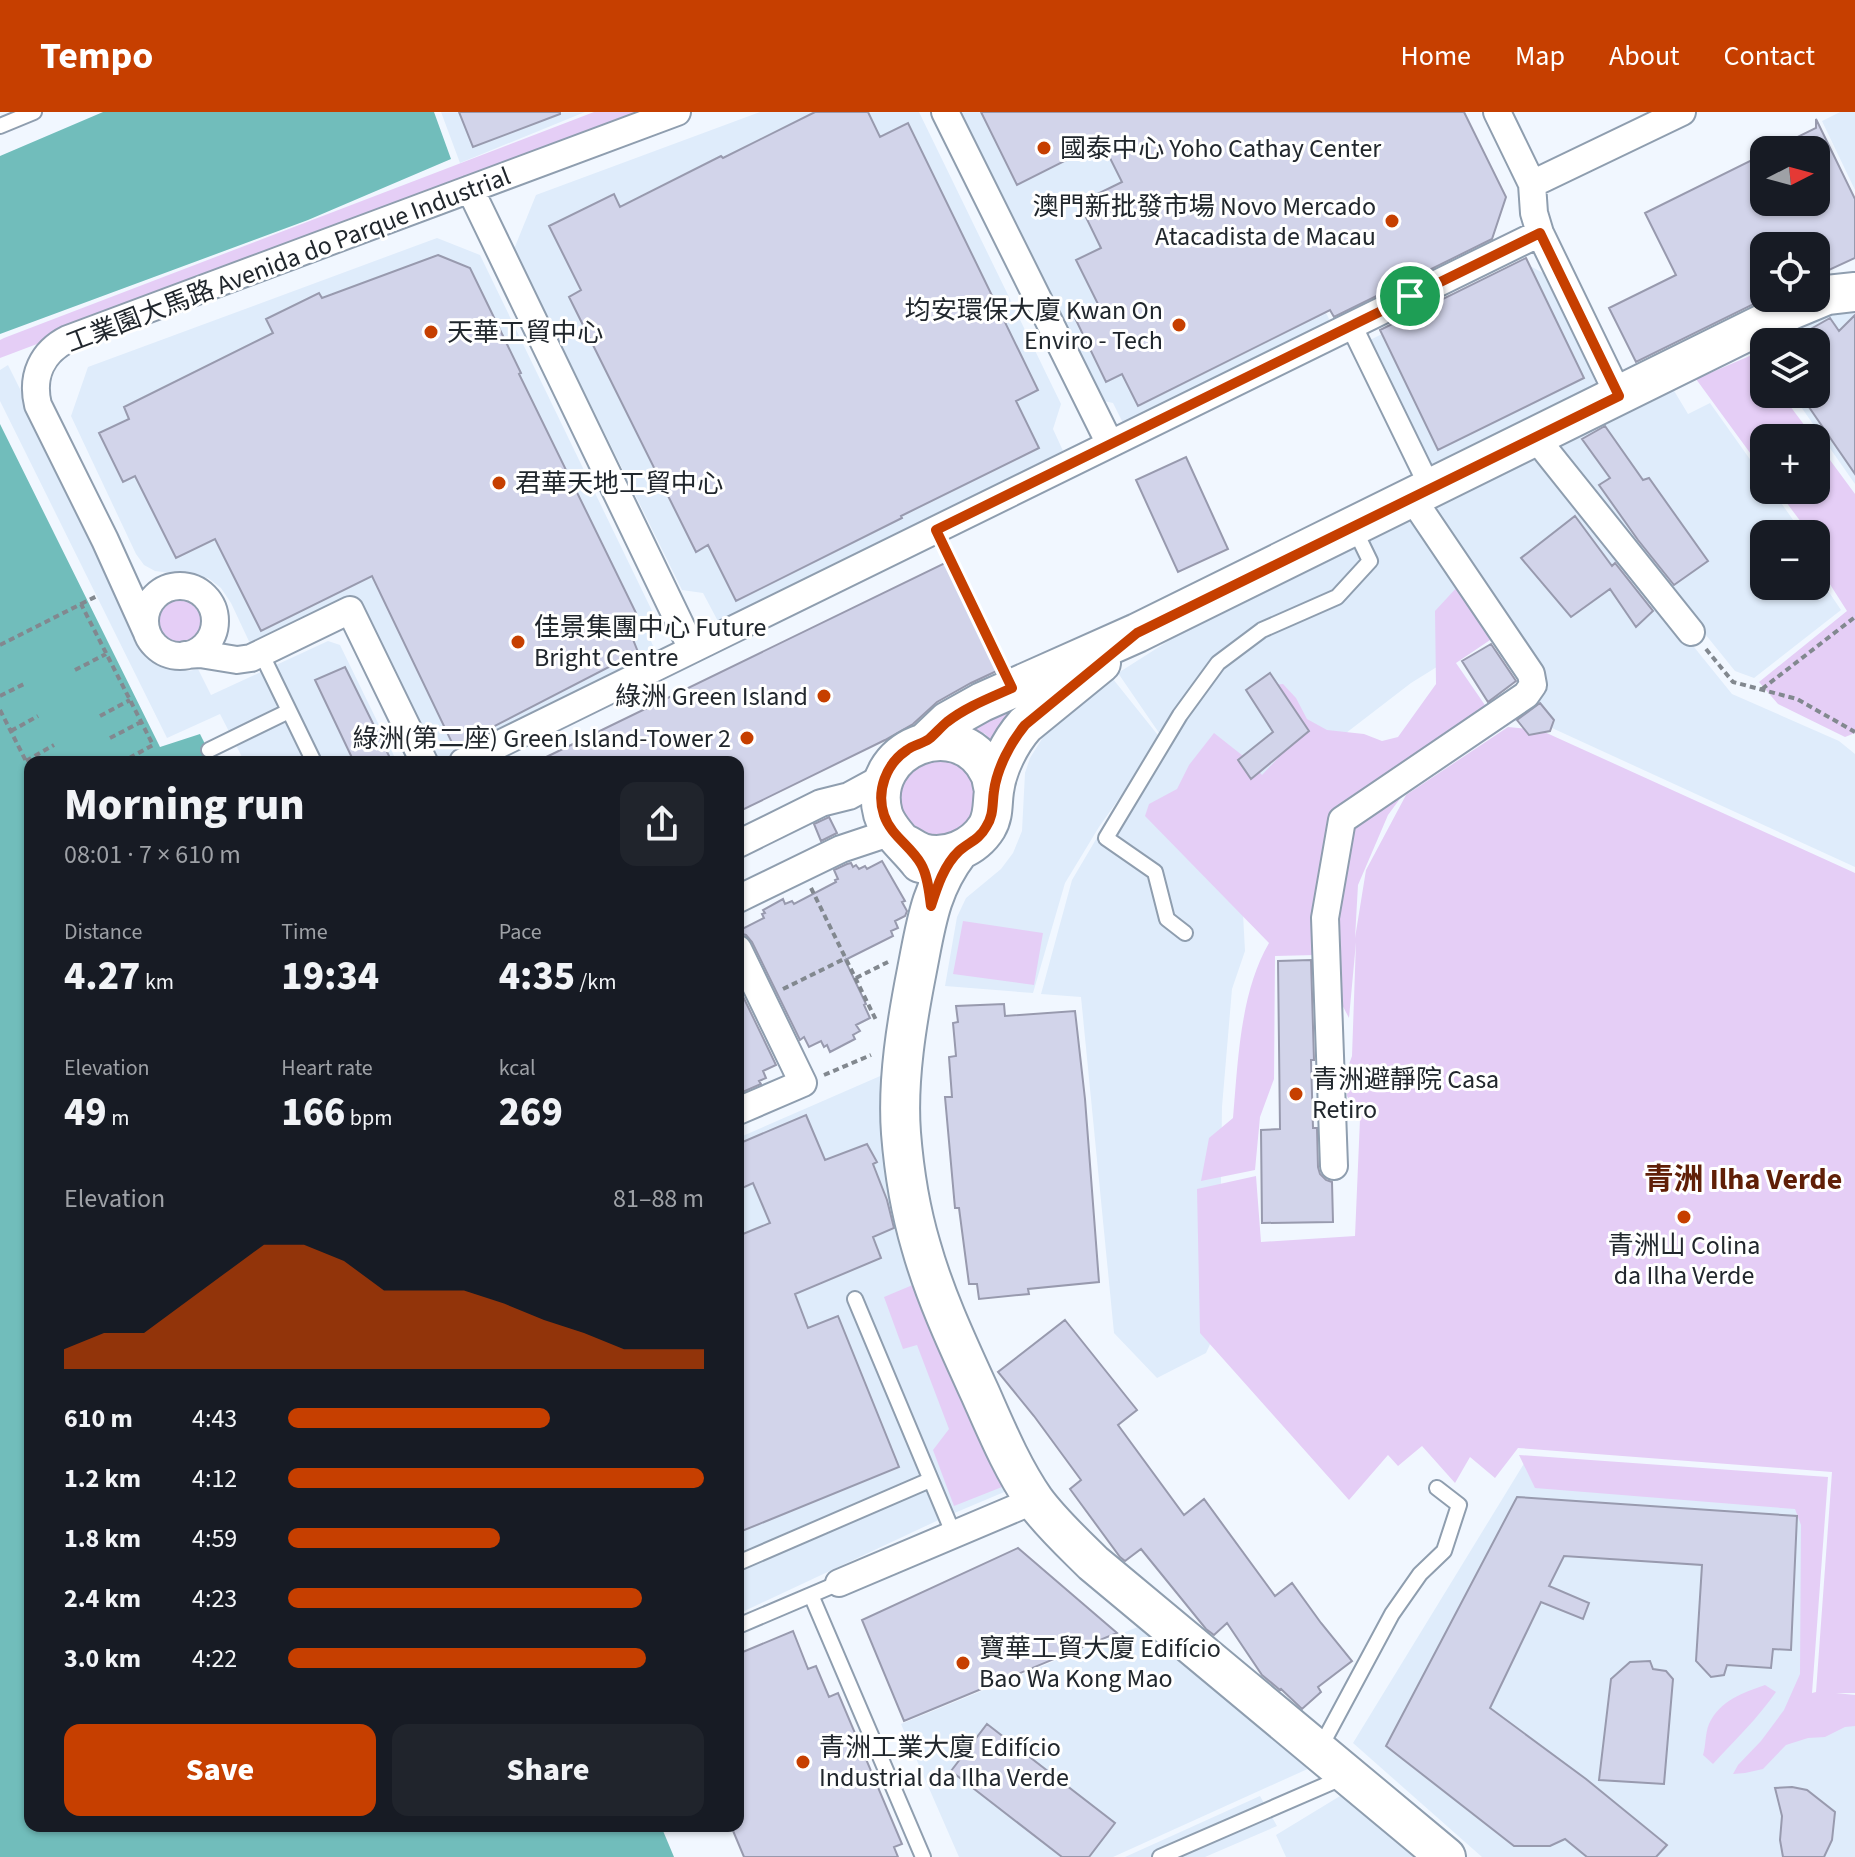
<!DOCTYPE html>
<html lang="en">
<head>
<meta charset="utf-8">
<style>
  body { margin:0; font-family:"Source Sans 3","Noto Sans SC",sans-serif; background:#20242c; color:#f1f3f6; height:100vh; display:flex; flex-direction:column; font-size:30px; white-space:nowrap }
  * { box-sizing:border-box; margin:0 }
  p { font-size:26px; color:#9ea1a6 }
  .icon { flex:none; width:44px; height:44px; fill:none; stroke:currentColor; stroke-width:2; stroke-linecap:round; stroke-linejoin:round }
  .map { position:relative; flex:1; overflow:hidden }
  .sheet { position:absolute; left:24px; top:644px; width:720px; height:1076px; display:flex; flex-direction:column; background:#171b24; border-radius:16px; box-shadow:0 2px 6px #0004 }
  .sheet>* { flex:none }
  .needle { width:52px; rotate:84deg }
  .tools { position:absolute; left:1750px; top:24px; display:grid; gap:16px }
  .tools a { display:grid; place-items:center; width:80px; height:80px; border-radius:16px; background:#171b24; box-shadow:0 2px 6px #0004; font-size:40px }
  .pin { position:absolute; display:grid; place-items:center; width:68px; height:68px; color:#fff; margin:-34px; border:4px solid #fff; border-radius:50%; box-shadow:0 2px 8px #0007 }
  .round { display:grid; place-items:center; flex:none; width:84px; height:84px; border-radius:16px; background:#20242c }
  .headline { display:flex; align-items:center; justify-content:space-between; height:136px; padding:0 40px }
  h1 { font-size:44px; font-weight:800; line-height:60px }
  .metrics { display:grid; grid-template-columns:repeat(3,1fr); gap:12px; height:136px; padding:8px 40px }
  .metrics div { display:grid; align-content:center }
  .metrics b { font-size:40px; font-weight:800 }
  .metrics small { font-size:22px; font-weight:400 }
  .metrics p { font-size:22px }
  .chart { height:224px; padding:16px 40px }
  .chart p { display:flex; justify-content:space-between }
  .chart svg { width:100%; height:144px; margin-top:8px; fill:#c63f00; opacity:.7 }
  .primary-button { display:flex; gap:16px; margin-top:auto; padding:16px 40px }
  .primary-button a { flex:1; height:92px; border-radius:16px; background:#c63f00; color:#fff; font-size:32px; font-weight:800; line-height:92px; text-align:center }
  .primary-button a+a { background:#20242c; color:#f1f3f6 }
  ul { padding:0 40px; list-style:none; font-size:26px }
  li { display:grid; grid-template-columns:128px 96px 1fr; align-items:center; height:60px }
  li i { height:20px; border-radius:10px; background:#c63f00 }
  header { display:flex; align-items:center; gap:48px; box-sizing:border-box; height:112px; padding:0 40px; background:#c63f00; color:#fff }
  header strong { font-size:38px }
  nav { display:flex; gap:44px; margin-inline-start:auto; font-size:28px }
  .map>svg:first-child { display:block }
  .built { fill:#dfecfb }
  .green { fill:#e5cef6 }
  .water { fill:#71bdbb }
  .building { fill:#d2d4ea; stroke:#989aae; stroke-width:2 }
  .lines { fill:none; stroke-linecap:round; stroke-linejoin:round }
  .service-casing { stroke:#8f9eaf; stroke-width:18 }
  .pedestrian-casing { stroke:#8f9eaf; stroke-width:24 }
  .minor-casing { stroke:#8f9eaf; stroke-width:30 }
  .secondary-casing { stroke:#8f9eaf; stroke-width:42 }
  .path { stroke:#82888f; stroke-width:4; stroke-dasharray:6 4; stroke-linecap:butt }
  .service { stroke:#fff; stroke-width:14 }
  .pedestrian { stroke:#fff; stroke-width:20 }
  .minor { stroke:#fff; stroke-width:26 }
  .secondary { stroke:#fff; stroke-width:38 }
  .route-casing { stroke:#fff; stroke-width:16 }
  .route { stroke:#c63f00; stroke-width:10 }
  .poi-dot { fill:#c63f00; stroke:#fff; stroke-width:3 }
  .labels { text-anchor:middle; stroke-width:6; stroke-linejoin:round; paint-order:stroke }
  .poi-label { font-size:26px; fill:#21272d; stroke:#fff; text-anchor:start }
  .street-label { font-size:26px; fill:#21272d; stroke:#fff }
  .quarter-label { font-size:30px; font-weight:bold; fill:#601f07; stroke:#fff }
</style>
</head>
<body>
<header>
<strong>Tempo</strong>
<nav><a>Home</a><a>Map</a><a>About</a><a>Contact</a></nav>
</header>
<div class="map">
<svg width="1855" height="1745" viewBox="0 0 1855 1745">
  <rect width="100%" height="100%" fill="#f1f7ff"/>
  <path class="built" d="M 441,0 L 585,0 L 460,51 Z
    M 760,0 L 919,0 L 1061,292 L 1053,317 L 1064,341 L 720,513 L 703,481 L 682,478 L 514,137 L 536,83 Z
    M 957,0 L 1227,0 L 1332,213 L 1126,317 L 1113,291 L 1094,287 Z
    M 1840,0 L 1855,0 L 1855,78 L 1822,9 Z
    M 437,126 L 480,143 L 654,503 L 648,523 L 659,546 L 450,650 L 438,650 L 359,489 L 254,540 L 231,491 L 221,476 L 208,466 L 155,459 L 144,453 L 136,442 L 71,304 L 88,255 Z
    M 1525,154 L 1532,155 L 1543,161 L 1603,283 L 1427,366 L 1362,232 L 1514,156 Z
    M 1855,191 L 1855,372 L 1792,282 L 1816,282 L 1816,230 L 1777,230 L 1838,198 Z
    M 8,253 L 154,546 L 164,555 L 189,559 L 198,557 L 211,583 L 328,529 L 340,533 L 397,650 L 233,650 L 242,645 L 220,602 L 167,626 L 0,289 L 0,258 Z
    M 1673,277 L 1688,302 L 1710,291 L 1764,367 L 1764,378 L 1772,378 L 1803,422 L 1764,422 L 1764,474 L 1816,474 L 1816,461 L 1841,498 L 1754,566 L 1735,559 L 1553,334 Z
    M 1538,342 L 1732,582 L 1839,629 L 1855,642 L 1855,755 L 1552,616 L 1514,609 L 1540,585 L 1429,394 Z
    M 1418,400 L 1493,520 L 1411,571 L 1333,631 L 1240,746 L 1245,839 L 1232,877 L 1222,995 L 1219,1213 L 1206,1241 L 1157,1266 L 1114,1221 L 1081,885 L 1041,882 L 1072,768 L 1105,712 L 1170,637 L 1118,561 L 1206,505 Z
    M 1113,567 L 1165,632 L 1132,668 L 1099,715 L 1065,771 L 1033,881 L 945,874 L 957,805 L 966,786 L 1001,757 L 1013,741 L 1022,719 L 1025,661 L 1030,646 L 1045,622 Z
    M 894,958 L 890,985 L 1016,1375 L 945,1405 L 738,1502 L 738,1026 Z
    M 1528,1345 L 1817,1370 L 1809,1585 L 1855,1587 L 1855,1745 L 1482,1745 L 1353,1631 Z
    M 1140,1514 L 1312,1655 L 1113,1745 L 959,1745 L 901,1612 Z
    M 1345,1681 L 1416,1745 L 1286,1745 L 1276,1723 Z
    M 1260,1684 L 1277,1714 L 1205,1745 L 1125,1745 Z"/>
  <path class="green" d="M 594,0 L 651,0 L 0,246 L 0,228 L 4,226 Z
    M 1752,243 L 1764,259 L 1764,282 L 1781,282 L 1814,326 L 1764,326 L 1764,360 L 1696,267 Z
    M 1816,329 L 1855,382 L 1855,621 L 1845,625 L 1778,592 L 1759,570 L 1847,499 L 1819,455 L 1827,446 L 1816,431 L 1816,422 L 1810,422 L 1777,378 L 1816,378 Z
    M 1459,473 L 1496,524 L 1456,551 L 1489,599 L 1413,669 L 1388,703 L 1358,773 L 1355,826 L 1366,758 L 1406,683 L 1508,615 L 1540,618 L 1855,761 L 1855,1581 L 1836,1581 L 1855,1583 L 1855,1614 L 1845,1615 L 1825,1625 L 1808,1626 L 1786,1633 L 1763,1657 L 1745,1661 L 1733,1662 L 1738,1653 L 1761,1629 L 1784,1598 L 1800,1562 L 1801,1413 L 1795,1397 L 1535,1376 L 1519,1343 L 1828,1365 L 1812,1581 L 1816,1580 L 1832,1360 L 1518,1336 L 1495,1366 L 1470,1345 L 1455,1371 L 1422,1334 L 1398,1354 L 1388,1343 L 1349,1388 L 1200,1221 L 1197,1077 L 1256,1064 L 1261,1130 L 1355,1124 L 1360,1007 L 1347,984 L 1347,958 L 1352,944 L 1356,830 L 1349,906 L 1316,843 L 1275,844 L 1274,967 L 1260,1005 L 1255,1058 L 1201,1069 L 1209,1026 L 1233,1006 C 1238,949 1240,881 1269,831 L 1145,704 L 1149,692 L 1177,677 L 1189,653 L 1214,621 L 1252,651 L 1262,663 L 1278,646 L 1279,624 L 1264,574 L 1283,572 L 1296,586 L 1307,607 L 1327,618 L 1364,622 L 1382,629 L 1398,625 L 1436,572 L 1435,499 Z
    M157 509a23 23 0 1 1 46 0a23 23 0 1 1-46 0Z
    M 1057,566 L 995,633 L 985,622 L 961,611 Z
    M898 686a39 39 0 1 1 78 0a39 39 0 1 1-78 0Z
    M 963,809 L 1043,821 L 1034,873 L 953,862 Z
    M 915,1172 L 1007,1373 L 954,1394 L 933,1338 L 949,1317 L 917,1233 L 903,1237 L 884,1185 Z
    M 1765,1573 L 1776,1580 C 1758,1606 1735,1628 1713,1652 L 1703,1643 C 1706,1634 1705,1621 1709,1612 C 1720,1588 1743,1581 1765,1573 Z"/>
  <path class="water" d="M 103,0 L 434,0 L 451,47 L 308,108 L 0,222 L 0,44 Z
    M 0,312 L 160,635 L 200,622 L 214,650 L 30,650 L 30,1714 L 661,1714 L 674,1745 L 0,1745 Z"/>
  <path class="building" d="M 459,0 L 560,0 L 560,2 L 473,35 Z
    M 815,0 L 868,0 L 880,25 L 908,11 L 1038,278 L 1016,289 L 1039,336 L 901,404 L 902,406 L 736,489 L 708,433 L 696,440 L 580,207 L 569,185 L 581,178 L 549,114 L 614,82 L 620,95 L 721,44 L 723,46 Z
    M 981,0 L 1464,0 L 1506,85 L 1492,127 L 1334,205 L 1330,198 L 1138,294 L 1122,262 L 1106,270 L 1074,204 L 1098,192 L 1076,148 L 1101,136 L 1079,91 L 1122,70 L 1102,30 L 1017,73 Z
    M 1816,7 L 1855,87 L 1855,146 L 1816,164 L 1816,134 L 1764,134 L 1764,187 L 1636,250 L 1609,196 L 1676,163 L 1645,101 L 1764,42 L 1764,90 L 1816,90 L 1816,38 L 1771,38 L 1816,16 Z
    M 438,143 L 470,156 L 521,261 L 519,262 L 637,503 L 630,520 L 638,540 L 454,635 L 372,464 L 261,519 L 215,427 L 176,446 L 135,364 L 123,370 L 99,321 L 129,307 L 124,295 L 273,221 L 266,207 L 319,181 L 322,186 Z
    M 1526,146 L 1584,266 L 1438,338 L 1380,218 Z
    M 1855,203 L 1855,362 L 1800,282 L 1816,282 L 1816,230 L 1788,230 L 1830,206 L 1839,219 Z
    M 1605,314 L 1643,368 L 1649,366 L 1708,449 L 1674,473 L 1638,428 L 1599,373 L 1610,366 L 1582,327 Z
    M 1186,345 L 1228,437 L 1178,460 L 1136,368 Z
    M 1575,404 L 1612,454 L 1615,451 L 1653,499 L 1636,515 L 1610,477 L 1571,505 L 1521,446 Z
    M 949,449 L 1001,557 L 971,571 L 937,590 L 913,612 L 885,628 L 738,700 L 738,650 L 536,650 Z
    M 1491,532 L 1516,569 L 1488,590 L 1462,549 Z
    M 345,555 L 392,650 L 354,650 L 315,568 Z
    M 1270,561 L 1309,619 L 1251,667 L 1238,648 L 1273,620 L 1246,578 Z
    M 1540,591 L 1554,608 L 1550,619 L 1529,623 L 1517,608 Z
    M 829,705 L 837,721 L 821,729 L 814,712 Z
    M 882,749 L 905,789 L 902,790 L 907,799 L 905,804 L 895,809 L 898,816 L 891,819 L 893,824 L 845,848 L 866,892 L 864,893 L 870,906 L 856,913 L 860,919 L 853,923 L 855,927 L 830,940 L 827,933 L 824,935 L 821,929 L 809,935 L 804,925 L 800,928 L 752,830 L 746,823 L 738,821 L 738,819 L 764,806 L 762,802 L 765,801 L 763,798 L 783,787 L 785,792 L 792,789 L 794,792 L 836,770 L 835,768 L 838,767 L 834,758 L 847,752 L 851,751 L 853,755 L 856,753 L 859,757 L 865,754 L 867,757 Z
    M 1311,848 L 1314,948 L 1311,948 L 1313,1016 L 1317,1016 L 1318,1055 L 1320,1062 L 1326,1068 L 1332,1070 L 1333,1110 L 1262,1111 L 1261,1018 L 1280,1017 L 1278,849 Z
    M 738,874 L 776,953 L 763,959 L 766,966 L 759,969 L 761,972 L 738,982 Z
    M 1004,892 L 1005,904 L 1075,899 L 1085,987 L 1099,1170 L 1028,1177 L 1029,1182 L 979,1187 L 977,1172 L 969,1172 L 959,1096 L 955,1096 L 945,985 L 952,985 L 949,945 L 956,944 L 953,911 L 958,910 L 956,894 Z
    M 806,1003 L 825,1048 L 867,1032 L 877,1050 L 873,1052 L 887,1088 L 894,1116 L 873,1125 L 881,1146 L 795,1182 L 808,1216 L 838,1204 L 899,1355 L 742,1419 L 738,1408 L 738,1124 L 770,1111 L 753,1071 L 738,1078 L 738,1032 Z
    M 1065,1208 L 1137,1298 L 1118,1313 L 1184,1403 L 1204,1387 L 1275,1484 L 1292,1471 L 1321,1511 L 1352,1549 L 1318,1575 L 1321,1580 L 1302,1597 L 1281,1577 L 1280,1578 L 1262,1563 L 1227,1511 L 1214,1523 L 1206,1517 L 1141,1437 L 1125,1449 L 1120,1445 L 1070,1377 L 1081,1368 L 1034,1304 L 998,1260 Z
    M 1517,1385 L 1797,1404 L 1791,1538 L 1773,1537 L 1771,1556 L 1727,1553 L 1724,1563 L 1711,1565 L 1696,1549 L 1702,1453 L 1564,1444 L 1549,1474 L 1589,1491 L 1583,1507 L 1541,1490 L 1490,1596 L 1586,1667 L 1667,1733 L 1656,1745 L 1587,1745 L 1565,1727 L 1550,1734 L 1514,1734 L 1386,1634 Z
    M 1018,1436 L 1117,1521 L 904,1609 L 862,1508 Z
    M 793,1519 L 808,1557 L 816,1554 L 829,1585 L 838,1581 L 902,1732 L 894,1735 L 898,1745 L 744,1745 L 731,1714 L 738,1714 L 738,1542 Z
    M 1650,1549 L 1653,1557 L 1666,1559 L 1673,1567 L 1664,1672 L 1599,1668 L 1611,1567 L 1630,1550 Z
    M 987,1612 L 1115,1711 L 1089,1745 L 1062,1745 L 951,1659 Z
    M 1792,1675 L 1807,1678 L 1835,1700 L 1832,1728 L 1824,1745 L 1783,1745 L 1780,1728 L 1782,1704 L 1775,1676 Z"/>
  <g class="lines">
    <g class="service-casing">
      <path id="service" d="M 0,14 L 34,0
        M 261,541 L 314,650
        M 209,638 L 289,599
        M 1185,821 L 1167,807 L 1155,760 L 1106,726 L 1180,603 L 1218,551 L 1262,518 L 1337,485 L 1370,449 L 1353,414
        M 855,1187 L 954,1423
        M 738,1451 L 930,1368
        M 811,1483 L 923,1745
        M 738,1514 L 839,1471
        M 1319,1638 L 1392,1502 L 1420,1462 L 1444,1439 L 1459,1393 L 1437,1376
        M 1160,1745 L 1344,1665"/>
    </g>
    <g class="pedestrian-casing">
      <path id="pedestrian" d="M 1351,213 L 1431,377"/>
    </g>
    <g class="minor-casing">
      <path id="minor" d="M 945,0 L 1110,332
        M 1497,0 L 1532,72 L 1534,101 L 1540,121 L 1619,284
        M 1532,72 L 1682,0
        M 470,77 L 692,537
        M 1535,325 L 1691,520
        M145 509a35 35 0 1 1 70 0a35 35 0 1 1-70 0Z
        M 148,523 L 105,428 L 38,293 C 31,264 42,240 68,227 L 677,0
        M 185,543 L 200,542 L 237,548 L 251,546 L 350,498 L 424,650
        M 463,650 L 1540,121
        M 738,732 L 821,691 L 849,684 L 884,665
        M 738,787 L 841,737 L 892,720
        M 738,837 L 803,971 L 738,999
        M 1334,1054 L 1325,806 L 1342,708 L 1526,583 L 1533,573 L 1531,562 L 1412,386
        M 839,1471 L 1035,1388"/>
    </g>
    <g class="secondary-casing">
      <path id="secondary" d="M 926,630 L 948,609 L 982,590 L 1137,521 L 1791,198 L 1827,183 L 1855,180
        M 905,732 C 911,735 917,739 922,741 C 946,748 974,736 987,715 C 994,703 992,692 994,679 C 997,656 1010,630 1025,613 L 1101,551
        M 959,739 C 930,777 926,812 917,858 C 907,909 897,968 901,1021 C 904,1059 910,1097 921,1134 C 935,1184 958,1233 980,1281 C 996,1317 1012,1356 1035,1389 C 1052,1412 1073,1431 1093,1451 L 1446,1745
        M 920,751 C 908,735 889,721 883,702 C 865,636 959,599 989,660 C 992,665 992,672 994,678"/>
    </g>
    <path class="path" d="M 946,438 L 999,549
      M 81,492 L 97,484
      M 0,533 L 81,492 L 153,633 L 122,650
      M 1706,537 L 1733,570 L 1797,587 L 1855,620
      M 75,558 L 106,542
      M 1762,577 L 1855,505
      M 0,584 L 24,572
      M 0,598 L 30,657
      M 100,604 L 130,588
      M 11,619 L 38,604
      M 110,626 L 141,610
      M 26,649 L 54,633
      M 811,776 L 876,908
      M 856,866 L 888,850
      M 783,877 L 846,846
      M 824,963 L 871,943"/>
    <use href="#service" class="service"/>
    <use href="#pedestrian" class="pedestrian"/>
    <use href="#minor" class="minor"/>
    <use href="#secondary" class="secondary"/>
  </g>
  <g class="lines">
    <g class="route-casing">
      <path id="route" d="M 1540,121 L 1619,284 L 1137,521 L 1025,613 C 1011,630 997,656 994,679 C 992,692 994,703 986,715 C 979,728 969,730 959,739 C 944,753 937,775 931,794 C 929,780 928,764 921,752 C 911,734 891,724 884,703 C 876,679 886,652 907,638 C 913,633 922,632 929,627 C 935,622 940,616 947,610 C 966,595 990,586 1012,576 L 936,418 Z"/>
    </g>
    <use href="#route" class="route"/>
  </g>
  <g class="poi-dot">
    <circle cx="1044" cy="36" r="8"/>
    <circle cx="1392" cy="109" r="8"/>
    <circle cx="1179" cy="213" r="8"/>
    <circle cx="431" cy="220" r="8"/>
    <circle cx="499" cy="371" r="8"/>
    <circle cx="518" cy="530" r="8"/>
    <circle cx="824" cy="584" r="8"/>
    <circle cx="747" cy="626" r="8"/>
    <circle cx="1296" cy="982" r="8"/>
    <circle cx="1684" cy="1105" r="8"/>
    <circle cx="963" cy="1551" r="8"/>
    <circle cx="803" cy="1650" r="8"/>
  </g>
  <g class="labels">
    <g class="poi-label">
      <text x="1060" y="45">國泰中心 Yoho Cathay Center</text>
      <text x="1376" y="103" text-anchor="end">澳門新批發市場 Novo Mercado<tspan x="1376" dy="30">Atacadista de Macau</tspan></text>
      <text x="1163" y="207" text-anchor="end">均安環保大廈 Kwan On<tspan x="1163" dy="30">Enviro - Tech</tspan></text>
      <text x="447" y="229">天華工貿中心</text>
      <text x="515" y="380">君華天地工貿中心</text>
      <text x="534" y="524">佳景集團中心 Future<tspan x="534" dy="30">Bright Centre</tspan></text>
      <text x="808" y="593" text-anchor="end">綠洲 Green Island</text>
      <text x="731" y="635" text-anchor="end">綠洲(第二座) Green Island-Tower 2</text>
      <text x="1312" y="976">青洲避靜院 Casa<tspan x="1312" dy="30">Retiro</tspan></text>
      <text x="1684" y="1142" text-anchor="middle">青洲山 Colina<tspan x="1684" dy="30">da Ilha Verde</tspan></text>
      <text x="979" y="1545">寶華工貿大廈 Edifício<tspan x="979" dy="30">Bao Wa Kong Mao</tspan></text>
      <text x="819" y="1644">青洲工業大廈 Edifício<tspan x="819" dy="30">Industrial da Ilha Verde</tspan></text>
    </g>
    <g class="street-label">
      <text transform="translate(288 147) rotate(-21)" y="9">工業園大馬路 Avenida do Parque Industrial</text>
    </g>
    <g class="quarter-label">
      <text x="1743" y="1077">青洲 Ilha Verde</text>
    </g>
  </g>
</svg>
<div class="tools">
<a><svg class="needle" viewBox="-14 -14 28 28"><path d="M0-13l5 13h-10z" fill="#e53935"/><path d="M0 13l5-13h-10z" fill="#9ea1a6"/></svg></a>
<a><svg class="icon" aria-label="locate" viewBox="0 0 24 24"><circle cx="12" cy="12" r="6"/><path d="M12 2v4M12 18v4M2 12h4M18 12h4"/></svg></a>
<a><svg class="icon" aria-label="layers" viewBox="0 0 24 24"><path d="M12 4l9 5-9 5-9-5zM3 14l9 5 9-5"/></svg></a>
<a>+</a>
<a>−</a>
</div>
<div class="pin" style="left:1410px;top:184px;background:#1e9e55"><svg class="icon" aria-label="arrive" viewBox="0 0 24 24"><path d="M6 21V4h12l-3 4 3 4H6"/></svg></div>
<section class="sheet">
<div class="headline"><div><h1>Morning run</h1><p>08:01 · 7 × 610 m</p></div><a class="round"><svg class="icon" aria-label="share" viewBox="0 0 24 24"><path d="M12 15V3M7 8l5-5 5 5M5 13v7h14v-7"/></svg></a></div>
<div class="metrics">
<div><p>Distance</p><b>4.27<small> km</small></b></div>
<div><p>Time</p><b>19:34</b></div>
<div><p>Pace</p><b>4:35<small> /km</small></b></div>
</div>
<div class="metrics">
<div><p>Elevation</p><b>49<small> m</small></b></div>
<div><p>Heart rate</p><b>166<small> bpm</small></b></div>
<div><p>kcal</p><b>269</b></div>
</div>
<div class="chart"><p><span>Elevation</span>81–88 m</p>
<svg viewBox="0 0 160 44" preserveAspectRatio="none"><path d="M0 44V38L10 33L20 33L30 24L40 15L50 6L60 6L70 11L80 20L90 20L100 20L110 24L120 29L130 33L140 38L150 38L160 38V44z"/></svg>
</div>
<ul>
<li><b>610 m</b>4:43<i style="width:63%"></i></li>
<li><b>1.2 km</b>4:12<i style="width:100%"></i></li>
<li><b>1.8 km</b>4:59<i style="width:51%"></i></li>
<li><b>2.4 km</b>4:23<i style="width:85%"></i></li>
<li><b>3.0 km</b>4:22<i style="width:86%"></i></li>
</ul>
<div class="primary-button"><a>Save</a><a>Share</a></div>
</section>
</div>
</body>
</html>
